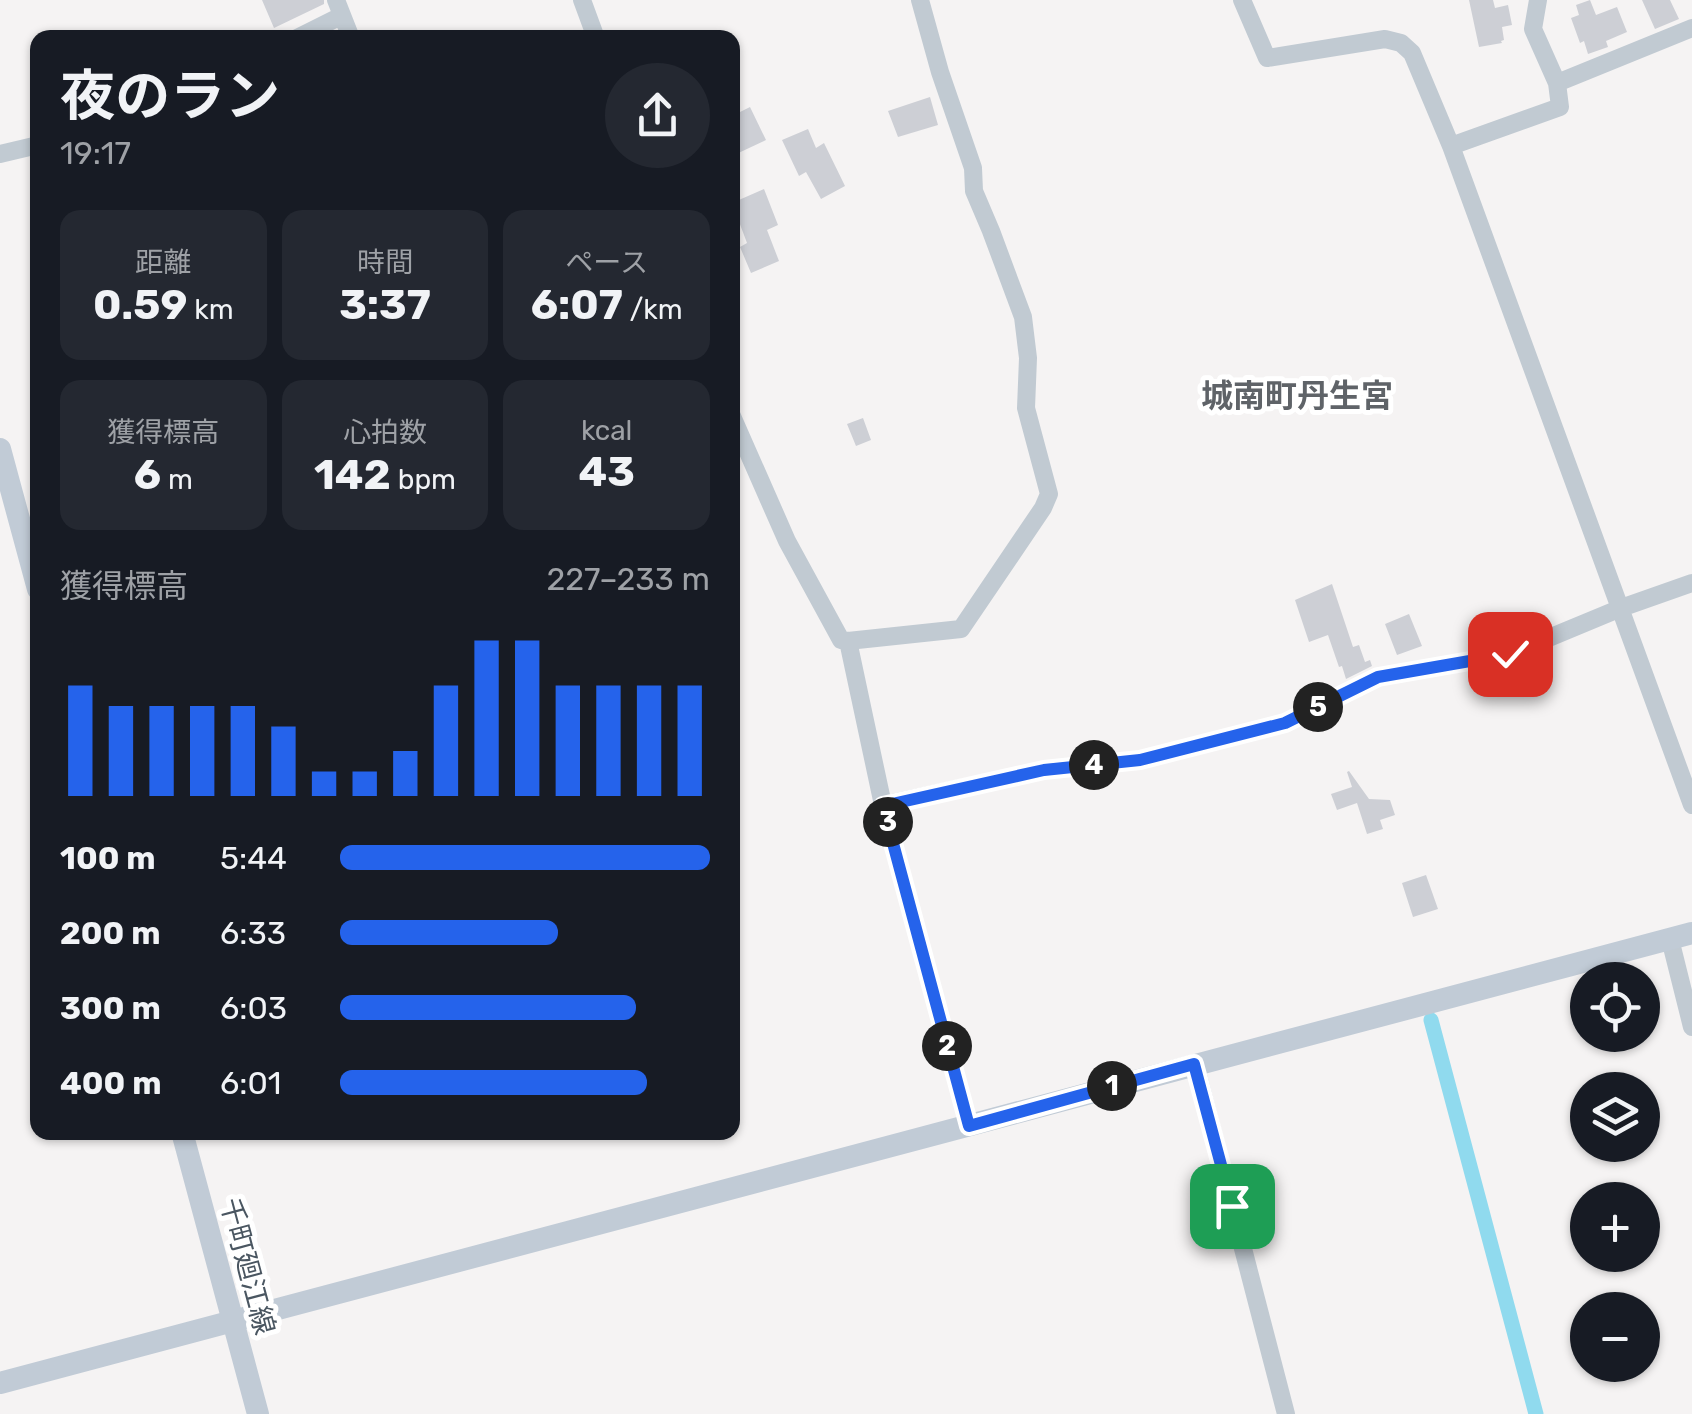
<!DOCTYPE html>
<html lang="ja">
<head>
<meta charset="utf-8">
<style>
  body { margin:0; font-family:Rubik,"Noto Sans JP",sans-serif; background:#242831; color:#f1f3f6; height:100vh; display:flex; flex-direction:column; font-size:38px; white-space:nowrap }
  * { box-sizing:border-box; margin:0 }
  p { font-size:32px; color:#9ea1a6 }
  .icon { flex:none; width:55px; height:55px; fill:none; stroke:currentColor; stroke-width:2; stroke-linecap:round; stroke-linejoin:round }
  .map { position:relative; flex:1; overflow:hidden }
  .drawer { position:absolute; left:30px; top:30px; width:710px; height:1110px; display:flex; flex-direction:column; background:#171b24; border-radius:20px; box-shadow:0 2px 8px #0004 }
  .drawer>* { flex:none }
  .controls { position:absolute; left:1570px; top:962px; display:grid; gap:20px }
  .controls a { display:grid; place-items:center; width:90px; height:90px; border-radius:50%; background:#171b24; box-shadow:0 2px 8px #0004; font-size:50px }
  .pin { position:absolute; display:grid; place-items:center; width:85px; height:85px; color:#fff; margin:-42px; border-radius:20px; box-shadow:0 5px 15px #0006 }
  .km { position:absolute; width:50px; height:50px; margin:-25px; border-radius:50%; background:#222; color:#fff; font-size:28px; line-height:50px; text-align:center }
  .round { display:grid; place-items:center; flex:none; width:105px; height:105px; border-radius:52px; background:#242831 }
  .summary { display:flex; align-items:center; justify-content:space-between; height:170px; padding:0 30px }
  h1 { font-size:55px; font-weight:700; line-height:75px }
  .metrics { display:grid; grid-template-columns:repeat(3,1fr); gap:15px; height:170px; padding:10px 30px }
  .metrics div { display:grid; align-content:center; border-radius:20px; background:#242831; text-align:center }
  .metrics b { font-size:42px; font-weight:700 }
  .metrics small { font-size:28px; font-weight:400 }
  .metrics p { font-size:28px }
  .chart { height:280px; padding:20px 30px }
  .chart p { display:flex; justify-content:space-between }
  .chart svg { width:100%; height:180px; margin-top:10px; stroke:#2563eb; stroke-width:6 }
  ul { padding:0 30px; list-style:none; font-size:32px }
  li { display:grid; grid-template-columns:160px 120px 1fr; align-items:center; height:75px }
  li i { height:25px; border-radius:12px; background:#2563eb }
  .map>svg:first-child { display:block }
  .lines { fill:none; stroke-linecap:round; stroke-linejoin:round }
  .canal { stroke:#90daee; stroke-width:15 }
  .building { fill:#cdcfd5 }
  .street { stroke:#c1cad2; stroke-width:18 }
  .secondary { stroke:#c1cbd6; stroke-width:22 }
  .route-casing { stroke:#fff; stroke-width:20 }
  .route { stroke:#2563eb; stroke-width:12 }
  .labels { text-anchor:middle; stroke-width:10; stroke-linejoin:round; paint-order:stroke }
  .street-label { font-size:28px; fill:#4a5661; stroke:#fff }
  .quarter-label { font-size:32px; font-weight:bold; fill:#5f6368; stroke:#fff }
</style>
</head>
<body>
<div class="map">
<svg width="1692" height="1414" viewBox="0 0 1692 1414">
  <rect width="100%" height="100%" fill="#f5f3f3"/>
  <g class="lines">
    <path class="canal" d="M 1431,1020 L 1536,1414"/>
  </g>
  <path class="building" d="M 262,0 L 324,0 L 324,4 L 274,28 Z
    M 1469,0 L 1493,0 L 1495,8 L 1508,5 L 1512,25 L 1502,27 L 1504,40 L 1501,41 L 1502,43 L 1479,47 Z
    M 1590,0 L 1596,15 L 1617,7 L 1627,32 L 1606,41 L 1608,47 L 1588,54 L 1584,41 L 1580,43 L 1571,18 L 1579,15 L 1576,5 Z
    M 1642,0 L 1670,0 L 1679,19 L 1655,29 Z
    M 930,97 L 938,125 L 898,137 L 888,111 Z
    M 750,107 L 766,140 L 732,156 L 732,116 Z
    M 808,129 L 816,148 L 824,143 L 845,186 L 821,199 L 806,172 L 799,176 L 782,140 Z
    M 764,189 L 778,225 L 767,230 L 779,261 L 751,273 L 740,247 L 747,243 L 732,203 Z
    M 863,418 L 871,440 L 856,446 L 847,424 Z
    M 1332,584 L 1353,647 L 1359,645 L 1365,662 L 1370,660 L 1372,666 L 1346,679 L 1342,666 L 1339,667 L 1328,635 L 1309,642 L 1295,600 Z
    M 1409,614 L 1422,646 L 1397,655 L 1385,624 Z
    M 1349,771 L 1369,799 L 1390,800 L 1395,815 L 1380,820 L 1383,829 L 1367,834 L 1357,803 L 1337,810 L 1331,794 L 1352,787 L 1347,772 Z
    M 1426,875 L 1438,909 L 1413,917 L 1402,883 Z"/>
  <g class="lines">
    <path class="street" d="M 336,0 L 351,38
      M 582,0 L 596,38
      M 1242,0 L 1267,58 L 1385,39 L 1401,43 L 1412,53 L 1451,146 L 1692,805
      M 297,38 L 341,16
      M 1557,83 L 1692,28
      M 1451,146 L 1560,107 L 1557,83 L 1533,29 L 1538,0
      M 0,154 L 38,145
      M 732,416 L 787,541 L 841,640 L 848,641 L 883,805 L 969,1126
      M 848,641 L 961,629 L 1043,508 L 1049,494 L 1026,408 L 1028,358 L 1023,317 L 991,231 L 974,191 L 973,168 L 940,72 L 920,0
      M 883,805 L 1044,770 L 1140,760 L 1285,723 L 1378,677 L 1510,654 L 1621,608 L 1692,583
      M 1670,939 L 1692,1027
      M 1195,1064 L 1286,1414"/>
    <path class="secondary" d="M 0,449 L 38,589
      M 182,1132 L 258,1414
      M 0,1383 L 1692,933"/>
  </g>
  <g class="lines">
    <g class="route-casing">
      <path id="route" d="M 1232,1206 L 1194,1064 L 969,1126 L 883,806 L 1044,770 L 1140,760 L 1285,723 L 1378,677 L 1510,654"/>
    </g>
    <use href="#route" class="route"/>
  </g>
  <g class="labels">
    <g class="street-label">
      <text transform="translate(248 1266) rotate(75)" y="10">千町廻江線</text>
    </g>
    <g class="quarter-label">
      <text x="1297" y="407">城南町丹生宮</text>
    </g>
  </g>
</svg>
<div class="controls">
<a><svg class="icon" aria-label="locate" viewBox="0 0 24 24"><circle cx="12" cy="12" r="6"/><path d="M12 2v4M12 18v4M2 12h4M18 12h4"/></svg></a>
<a><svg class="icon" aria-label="layers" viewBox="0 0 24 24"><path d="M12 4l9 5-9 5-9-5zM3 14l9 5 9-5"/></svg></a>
<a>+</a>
<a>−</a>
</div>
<div class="pin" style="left:1232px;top:1206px;background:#1e9e55"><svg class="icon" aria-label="arrive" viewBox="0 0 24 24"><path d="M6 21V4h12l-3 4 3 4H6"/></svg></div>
<div class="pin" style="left:1510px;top:654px;background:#d93025"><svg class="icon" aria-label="check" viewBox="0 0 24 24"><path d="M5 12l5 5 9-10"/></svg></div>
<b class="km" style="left:1112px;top:1086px">1</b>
<b class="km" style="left:947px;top:1046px">2</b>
<b class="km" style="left:888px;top:822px">3</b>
<b class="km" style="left:1094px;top:765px">4</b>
<b class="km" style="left:1318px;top:707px">5</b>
<section class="drawer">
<div class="summary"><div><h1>夜のラン</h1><p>19:17</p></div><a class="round"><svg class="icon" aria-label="share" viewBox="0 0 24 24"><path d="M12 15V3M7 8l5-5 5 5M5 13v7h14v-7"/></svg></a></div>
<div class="metrics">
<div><p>距離</p><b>0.59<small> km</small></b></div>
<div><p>時間</p><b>3:37</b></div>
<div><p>ペース</p><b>6:07<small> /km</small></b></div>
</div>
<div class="metrics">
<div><p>獲得標高</p><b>6<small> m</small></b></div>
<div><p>心拍数</p><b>142<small> bpm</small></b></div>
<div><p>kcal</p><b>43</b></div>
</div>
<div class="chart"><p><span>獲得標高</span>227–233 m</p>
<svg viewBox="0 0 160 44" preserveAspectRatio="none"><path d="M5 44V17M15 44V22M25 44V22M35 44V22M45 44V22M55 44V27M65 44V38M75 44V38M85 44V33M95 44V17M105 44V6M115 44V6M125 44V17M135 44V17M145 44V17M155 44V17"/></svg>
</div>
<ul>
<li><b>100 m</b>5:44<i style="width:100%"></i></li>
<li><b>200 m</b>6:33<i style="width:59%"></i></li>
<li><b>300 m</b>6:03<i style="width:80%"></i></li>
<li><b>400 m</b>6:01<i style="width:83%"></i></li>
</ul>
</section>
</div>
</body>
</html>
